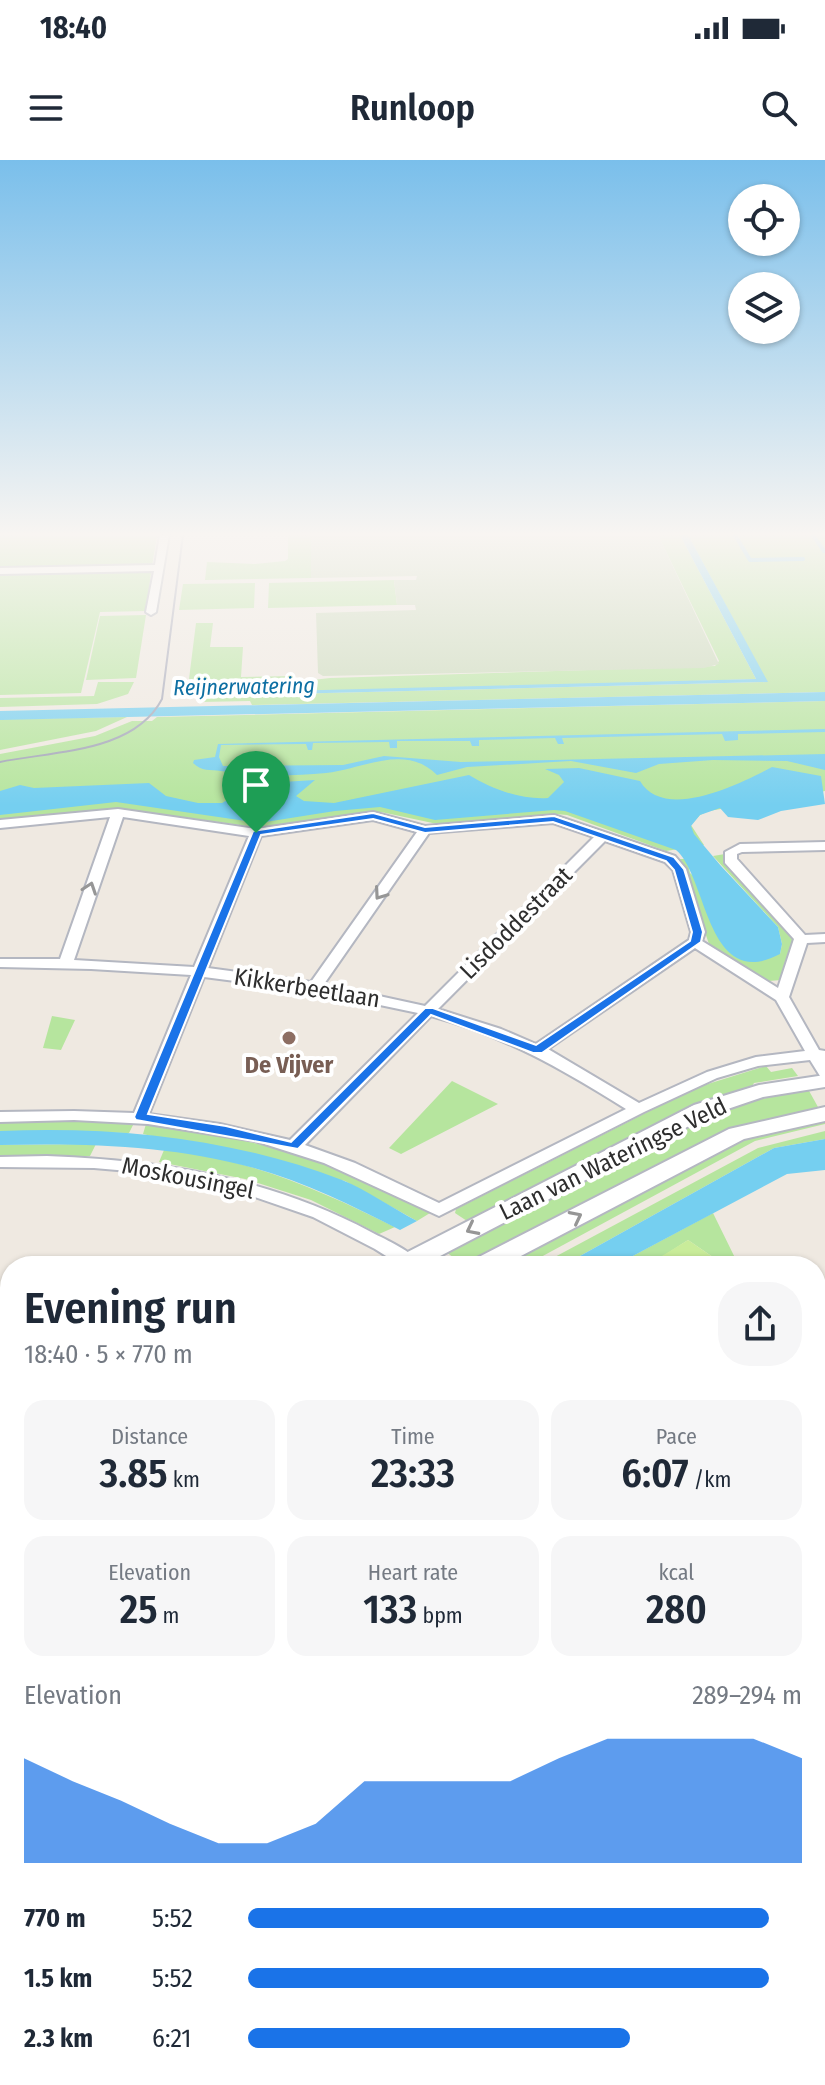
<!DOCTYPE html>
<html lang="en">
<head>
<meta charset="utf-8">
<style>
  body { margin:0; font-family:"Fira Sans Condensed",sans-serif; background:#f6f6f7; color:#1f2937; height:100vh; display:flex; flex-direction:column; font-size:30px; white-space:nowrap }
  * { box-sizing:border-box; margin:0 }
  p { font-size:26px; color:#747a83 }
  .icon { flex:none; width:44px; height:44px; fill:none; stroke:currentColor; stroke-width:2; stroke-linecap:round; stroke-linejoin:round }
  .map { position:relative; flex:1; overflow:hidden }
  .details { position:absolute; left:0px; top:1096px; width:826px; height:830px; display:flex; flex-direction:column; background:#fff; border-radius:32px 32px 0 0; box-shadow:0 2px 6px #0004 }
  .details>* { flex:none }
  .fabs { position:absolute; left:728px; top:24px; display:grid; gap:16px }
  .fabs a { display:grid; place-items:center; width:72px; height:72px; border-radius:50%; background:#fff; box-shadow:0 2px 6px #0004; font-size:40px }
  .pin { position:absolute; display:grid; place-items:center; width:68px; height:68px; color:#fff; margin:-82px -34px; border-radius:50% 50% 50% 0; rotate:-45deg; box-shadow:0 0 8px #0007 }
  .pin .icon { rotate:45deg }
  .round { display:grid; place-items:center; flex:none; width:84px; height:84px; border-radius:32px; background:#f6f6f7 }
  .headline { display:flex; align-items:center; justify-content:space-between; height:136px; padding:0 24px }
  h1 { font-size:44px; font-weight:600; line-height:60px }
  .figures { display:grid; grid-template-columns:repeat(3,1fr); gap:12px; height:136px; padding:8px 24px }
  .figures div { display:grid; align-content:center; border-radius:20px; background:#f6f6f7; text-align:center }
  .figures b { font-size:40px; font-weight:600 }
  .figures small { font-size:22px; font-weight:400 }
  .figures p { font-size:22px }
  .chart { height:224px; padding:16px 24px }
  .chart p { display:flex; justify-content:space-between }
  .chart svg { width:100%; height:144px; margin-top:8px; fill:#1a73e8; opacity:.7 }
  ul { padding:0 24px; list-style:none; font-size:26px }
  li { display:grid; grid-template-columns:128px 96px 1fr; align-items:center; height:60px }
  li i { height:20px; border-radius:10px; background:#1a73e8 }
  .status { display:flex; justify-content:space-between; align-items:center; height:56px; padding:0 40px; background:#fff; direction:ltr }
  .status svg { height:22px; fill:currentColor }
  header { display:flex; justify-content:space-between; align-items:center; height:104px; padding:0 24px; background:#fff; font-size:36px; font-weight:600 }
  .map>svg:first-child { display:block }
  .green { fill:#b6e59e }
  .cemetery { fill:#c8d9b8 }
  .pitch { fill:#c9ec9a }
  .water { fill:#75cff0 }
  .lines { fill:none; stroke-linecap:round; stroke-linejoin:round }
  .stream { stroke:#75cff0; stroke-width:4 }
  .street-casing { stroke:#b4b7c1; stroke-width:4 }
  .secondary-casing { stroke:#b4b7c1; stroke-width:4 }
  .street { fill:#fff; fill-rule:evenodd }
  .secondary { fill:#fff; fill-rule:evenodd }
  .tram { stroke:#a3a6b8; stroke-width:2 }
  .oneway { stroke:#969696 }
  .route { fill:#1a73e8; stroke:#fff; stroke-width:2; fill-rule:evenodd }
  .education-dot { fill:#8d6e63; stroke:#fff; stroke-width:3 }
  .labels { text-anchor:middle; stroke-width:8; stroke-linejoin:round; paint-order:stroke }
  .far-water-label { font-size:22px; font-style:italic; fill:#0d6fa3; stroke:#fff }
  .street-label { font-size:24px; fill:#2e2e2e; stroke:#fff }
  .education-label { font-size:24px; font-weight:bold; fill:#785e54; stroke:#fff }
</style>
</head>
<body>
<div class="status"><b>18:40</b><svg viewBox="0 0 49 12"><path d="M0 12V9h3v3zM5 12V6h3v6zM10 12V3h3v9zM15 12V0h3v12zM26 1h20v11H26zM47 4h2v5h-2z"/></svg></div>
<header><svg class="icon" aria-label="menu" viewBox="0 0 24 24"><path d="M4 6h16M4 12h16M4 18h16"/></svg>Runloop<svg class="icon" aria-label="search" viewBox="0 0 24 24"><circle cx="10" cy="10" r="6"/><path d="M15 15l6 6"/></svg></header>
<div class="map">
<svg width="825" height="1925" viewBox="0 0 825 1925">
  <rect width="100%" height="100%" fill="#efe9e1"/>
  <path class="green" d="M 0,375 L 157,376 L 152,406 L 113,408 L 113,403 L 111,412 L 151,413 L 146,451 L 100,452 L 81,533 L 0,535 Z
    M 288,375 L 311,375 L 311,418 L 205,420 L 207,402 L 255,404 L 285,401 L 288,399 Z
    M 658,375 L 680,375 L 756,519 L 249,535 L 767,522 L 688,375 L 825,375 L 825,532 L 252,545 L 250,541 L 200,542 L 189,519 L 196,463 L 213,463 L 210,487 L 243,487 L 241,517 L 294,516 L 295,522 L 330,518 L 715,506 L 719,501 Z
    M 394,420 L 397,445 L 268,448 L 269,423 Z
    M 255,423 L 254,448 L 179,450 L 183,424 Z
    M 146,455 L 136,518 L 86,520 L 100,456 Z
    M 98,522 L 134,522 L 128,534 L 97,544 L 0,547 L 0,538 L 94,536 Z
    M 825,541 L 825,631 L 709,651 L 700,655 L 691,665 L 704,685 L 666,691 L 567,655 L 556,654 L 442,665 L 381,652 L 368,653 L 261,668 L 118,648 L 0,659 L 0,594 L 95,576 L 132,561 L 152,561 L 157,557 Z
    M 127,557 L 96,571 L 0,590 L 0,559 Z
    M 725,694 L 725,700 L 793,775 L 795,785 L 781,820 L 769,821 L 710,787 L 680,699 L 687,699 L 690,713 L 780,794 L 782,784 L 778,767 L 713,696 Z
    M 52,856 L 75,860 L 61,890 L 43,888 Z
    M 766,906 L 771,912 L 792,908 L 798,916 L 754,923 L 749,931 L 470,1063 L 455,1053 L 456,1049 L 695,928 Z
    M 452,921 L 498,944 L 401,994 L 389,988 Z
    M 808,929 L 818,947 L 745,966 L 469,1106 L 465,1106 L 442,1089 L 729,946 Z
    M 25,959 L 134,963 L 129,973 L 0,971 L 0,960 Z
    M 825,959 L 825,964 L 755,981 L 528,1104 L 518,1096 L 730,983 Z
    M 146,964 C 206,973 266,982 323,1003 C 360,1016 395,1035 430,1053 L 417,1061 L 345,1021 L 143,974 Z
    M 825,971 L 825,979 L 774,988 L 562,1106 L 538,1106 L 758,988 Z
    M 96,984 L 90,996 L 0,997 L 0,985 Z
    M 164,990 C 246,997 322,1031 395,1067 L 379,1074 L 311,1040 L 245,1019 L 159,1002 Z
    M 713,1053 L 739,1106 L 726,1106 L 688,1080 L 657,1100 L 666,1106 L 631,1106 L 627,1099 Z"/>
  <path class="cemetery" d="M 311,375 L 658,375 L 719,504 L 704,508 L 323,516 L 318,513 L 316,453 L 416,450 L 415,445 L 397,445 L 394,420 L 416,420 L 417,416 L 311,418 Z"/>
  <path class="pitch" d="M 688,1080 L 726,1106 L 666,1106 L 657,1099 Z"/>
  <path class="water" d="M 680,375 L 688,375 L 768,522 L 248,535 L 248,532 L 756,519 Z
    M 825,532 L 825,541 L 0,560 L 0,551 Z
    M 825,569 L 825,572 L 738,574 L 738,580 L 725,581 L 722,574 L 562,578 L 564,584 L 558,584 L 555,578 L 479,580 L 479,586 L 472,586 L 470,581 L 397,581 L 397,588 L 390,588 L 389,582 L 313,583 L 312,590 L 308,590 L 306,584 L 221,585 L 219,597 L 223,606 L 343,605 L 384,596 L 461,602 L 825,594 L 825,610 L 787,601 L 713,600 L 659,604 L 636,613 L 571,601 L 467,607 L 437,615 C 405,583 363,609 326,613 C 292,616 255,617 221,611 C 210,609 202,612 193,603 L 194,600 L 215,597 L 218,584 Z
    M 772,607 L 821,616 L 825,644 L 781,651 L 758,660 L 728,657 L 720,648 L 700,655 L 691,666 L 694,674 L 721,706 L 778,767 L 782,784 L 780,794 C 706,833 708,717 676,690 L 565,651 L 554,650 L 435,660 L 380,647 L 335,651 L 259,663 L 116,642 L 0,655 L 0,631 L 20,625 L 34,628 L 149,623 L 166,636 L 198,643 L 222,643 L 234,636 L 233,625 L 315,620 L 296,636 L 304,641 L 334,643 L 469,615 C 492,629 521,640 548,638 L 564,622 L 559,615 L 545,609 L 579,608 L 640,621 C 664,662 740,624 772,607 Z
    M 0,971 C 116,966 232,978 342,1020 C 367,1030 392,1048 417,1061 L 400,1070 C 353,1046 305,1022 254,1008 C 171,985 86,983 0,985 Z
    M 825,979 L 825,1010 L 787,1014 L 614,1106 L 562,1106 L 774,988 Z"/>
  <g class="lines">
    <path class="stream" d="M 735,375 L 750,400 L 803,399
      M 813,375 L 824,391"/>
    <g class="street-casing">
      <path id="street" d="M 160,375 L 169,375 L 156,452 L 151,455 L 146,452 L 154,411 L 0,414 L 0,408 L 155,405 Z
        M 118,649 L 256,669 L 373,652 L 425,666 L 554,655 L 675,696 L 686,709 L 705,772 L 702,781 L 778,828 L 794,779 L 725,703 L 725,692 L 740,684 L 825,682 L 825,690 L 742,692 L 737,694 L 737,699 L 805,775 L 825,774 L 825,782 L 807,783 L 789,837 L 819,890 L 825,891 L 825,918 L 820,916 L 810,900 L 758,906 L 717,918 L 644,952 L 439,1056 L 324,1003 L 255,981 L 148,964 L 74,960 L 0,962 L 0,952 L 74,951 L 134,953 L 191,815 L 91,809 L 0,807 L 0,799 L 60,799 L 110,657 L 0,668 L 0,660 ZM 123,657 L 249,676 L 194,807 L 74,800 ZM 373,660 L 417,672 L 311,822 L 208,808 L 261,676 ZM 553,663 L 594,677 L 425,846 L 324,824 L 429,673 ZM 605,681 L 665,702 L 673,710 L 691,772 L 689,780 L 536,884 L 501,869 L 438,849 ZM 695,788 L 776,840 L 805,891 L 756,897 L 707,912 L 639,943 L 548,889 ZM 204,817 L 318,832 L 418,853 L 290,980 L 220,964 L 149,954 ZM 431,856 C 505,876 562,909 626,949 L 439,1043 L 355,1003 L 305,985 Z
        M 47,996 C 160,1000 270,1018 371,1072 C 388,1081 411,1090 422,1106 L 402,1106 L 375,1089 L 313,1057 L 229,1028 L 140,1012 L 94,1008 L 0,1007 L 0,997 Z
        M 0,1130 L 10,1130 L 10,1142 L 0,1142 Z
        M 825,1138 L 825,1150 L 816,1151 L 816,1139 Z
        M 816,1250 L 823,1252 L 825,1256 L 825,1287 L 816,1282 Z
        M 816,1575 L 825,1576 L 825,1598 L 816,1595 Z
        M 10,1678 L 10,1703 L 0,1707 L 0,1682 Z
        M 825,1835 L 825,1887 L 816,1890 L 816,1839 Z
        M 110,1916 L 138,1916 L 141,1925 L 113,1925 Z
        M 277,1916 L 314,1916 L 310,1925 L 273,1925 Z
        M 779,1916 L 808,1916 L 804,1925 L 775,1925 Z"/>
    </g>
    <g class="secondary-casing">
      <path id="secondary" d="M 825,915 L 825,927 L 763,937 L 710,955 L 421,1106 L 389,1106 L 392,1100 L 694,945 L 759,925 Z
        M 825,947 L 825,961 L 744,979 L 502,1106 L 470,1106 L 473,1100 L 729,969 Z
        M 10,1294 L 10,1317 L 0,1321 L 0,1298 Z
        M 10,1351 L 10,1375 L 0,1378 L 0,1354 Z"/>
    </g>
    <use href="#street" class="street"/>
    <use href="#secondary" class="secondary"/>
    <path class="tram" d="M 0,602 C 53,591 134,593 162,539 L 183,375"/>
  </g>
  <defs><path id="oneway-chevron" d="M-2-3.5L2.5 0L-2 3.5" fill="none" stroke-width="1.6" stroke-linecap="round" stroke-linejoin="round" transform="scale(2)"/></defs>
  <g class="oneway">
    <use href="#oneway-chevron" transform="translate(90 728) rotate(-71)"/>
    <use href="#oneway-chevron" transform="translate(380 734) rotate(125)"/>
    <use href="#oneway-chevron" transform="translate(576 1057) rotate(-27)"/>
    <use href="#oneway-chevron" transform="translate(472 1069) rotate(153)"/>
  </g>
  <linearGradient id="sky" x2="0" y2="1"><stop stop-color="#7abfeb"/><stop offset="0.58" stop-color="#f8f5f2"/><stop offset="1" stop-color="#f8f5f2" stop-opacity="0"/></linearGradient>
  <rect width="825" height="645" fill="url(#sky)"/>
  <path class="route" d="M 373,653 L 425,667 L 554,656 L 674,697 L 684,709 L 703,772 L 701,782 L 542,893 L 533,893 L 431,855 L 298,989 L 136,960 L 134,957 L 253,671 ZM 373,659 L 425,673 L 553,662 L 666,701 L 674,710 L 692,772 L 690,781 L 536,885 L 433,848 L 425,848 L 291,982 L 226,966 L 148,954 L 261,675 Z"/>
  <circle class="education-dot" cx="289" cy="878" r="8"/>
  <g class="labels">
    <g class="far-water-label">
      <text transform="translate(244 526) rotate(-1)" y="8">Reijnerwatering</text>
    </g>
    <g class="street-label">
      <text transform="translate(516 763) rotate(-45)" y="8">Lisdoddestraat</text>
      <text transform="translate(307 828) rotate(9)" y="8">Kikkerbeetlaan</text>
      <text transform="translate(613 999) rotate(-26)" y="8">Laan van Wateringse Veld</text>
      <text transform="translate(188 1018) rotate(11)" y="8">Moskousingel</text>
    </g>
    <g class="education-label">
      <text x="289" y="913">De Vijver</text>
    </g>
  </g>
</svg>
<div class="fabs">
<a><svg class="icon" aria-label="locate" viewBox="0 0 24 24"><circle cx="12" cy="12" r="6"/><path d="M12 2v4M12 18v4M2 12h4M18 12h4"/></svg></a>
<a><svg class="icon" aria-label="layers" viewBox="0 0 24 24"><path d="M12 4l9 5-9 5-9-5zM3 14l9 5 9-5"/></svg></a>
</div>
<div class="pin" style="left:256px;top:673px;background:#1e9e55"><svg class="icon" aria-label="arrive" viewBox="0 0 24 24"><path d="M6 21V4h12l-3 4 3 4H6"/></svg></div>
<section class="details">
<div class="headline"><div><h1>Evening run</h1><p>18:40 · 5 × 770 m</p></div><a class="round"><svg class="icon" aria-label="share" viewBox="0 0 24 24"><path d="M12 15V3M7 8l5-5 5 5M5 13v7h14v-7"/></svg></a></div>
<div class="figures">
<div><p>Distance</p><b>3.85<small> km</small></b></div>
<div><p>Time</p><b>23:33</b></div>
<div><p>Pace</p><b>6:07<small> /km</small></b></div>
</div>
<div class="figures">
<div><p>Elevation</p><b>25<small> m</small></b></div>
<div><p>Heart rate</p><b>133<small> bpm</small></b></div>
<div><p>kcal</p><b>280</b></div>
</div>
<div class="chart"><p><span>Elevation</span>289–294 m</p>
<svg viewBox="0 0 160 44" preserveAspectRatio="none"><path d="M0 44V12L10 19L20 25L30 32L40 38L50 38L60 32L70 19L80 19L90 19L100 19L110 12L120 6L130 6L140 6L150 6L160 12V44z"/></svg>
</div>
<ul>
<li><b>770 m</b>5:52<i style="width:94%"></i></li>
<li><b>1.5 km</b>5:52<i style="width:94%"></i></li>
<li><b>2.3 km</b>6:21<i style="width:69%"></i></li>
</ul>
</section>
</div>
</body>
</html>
